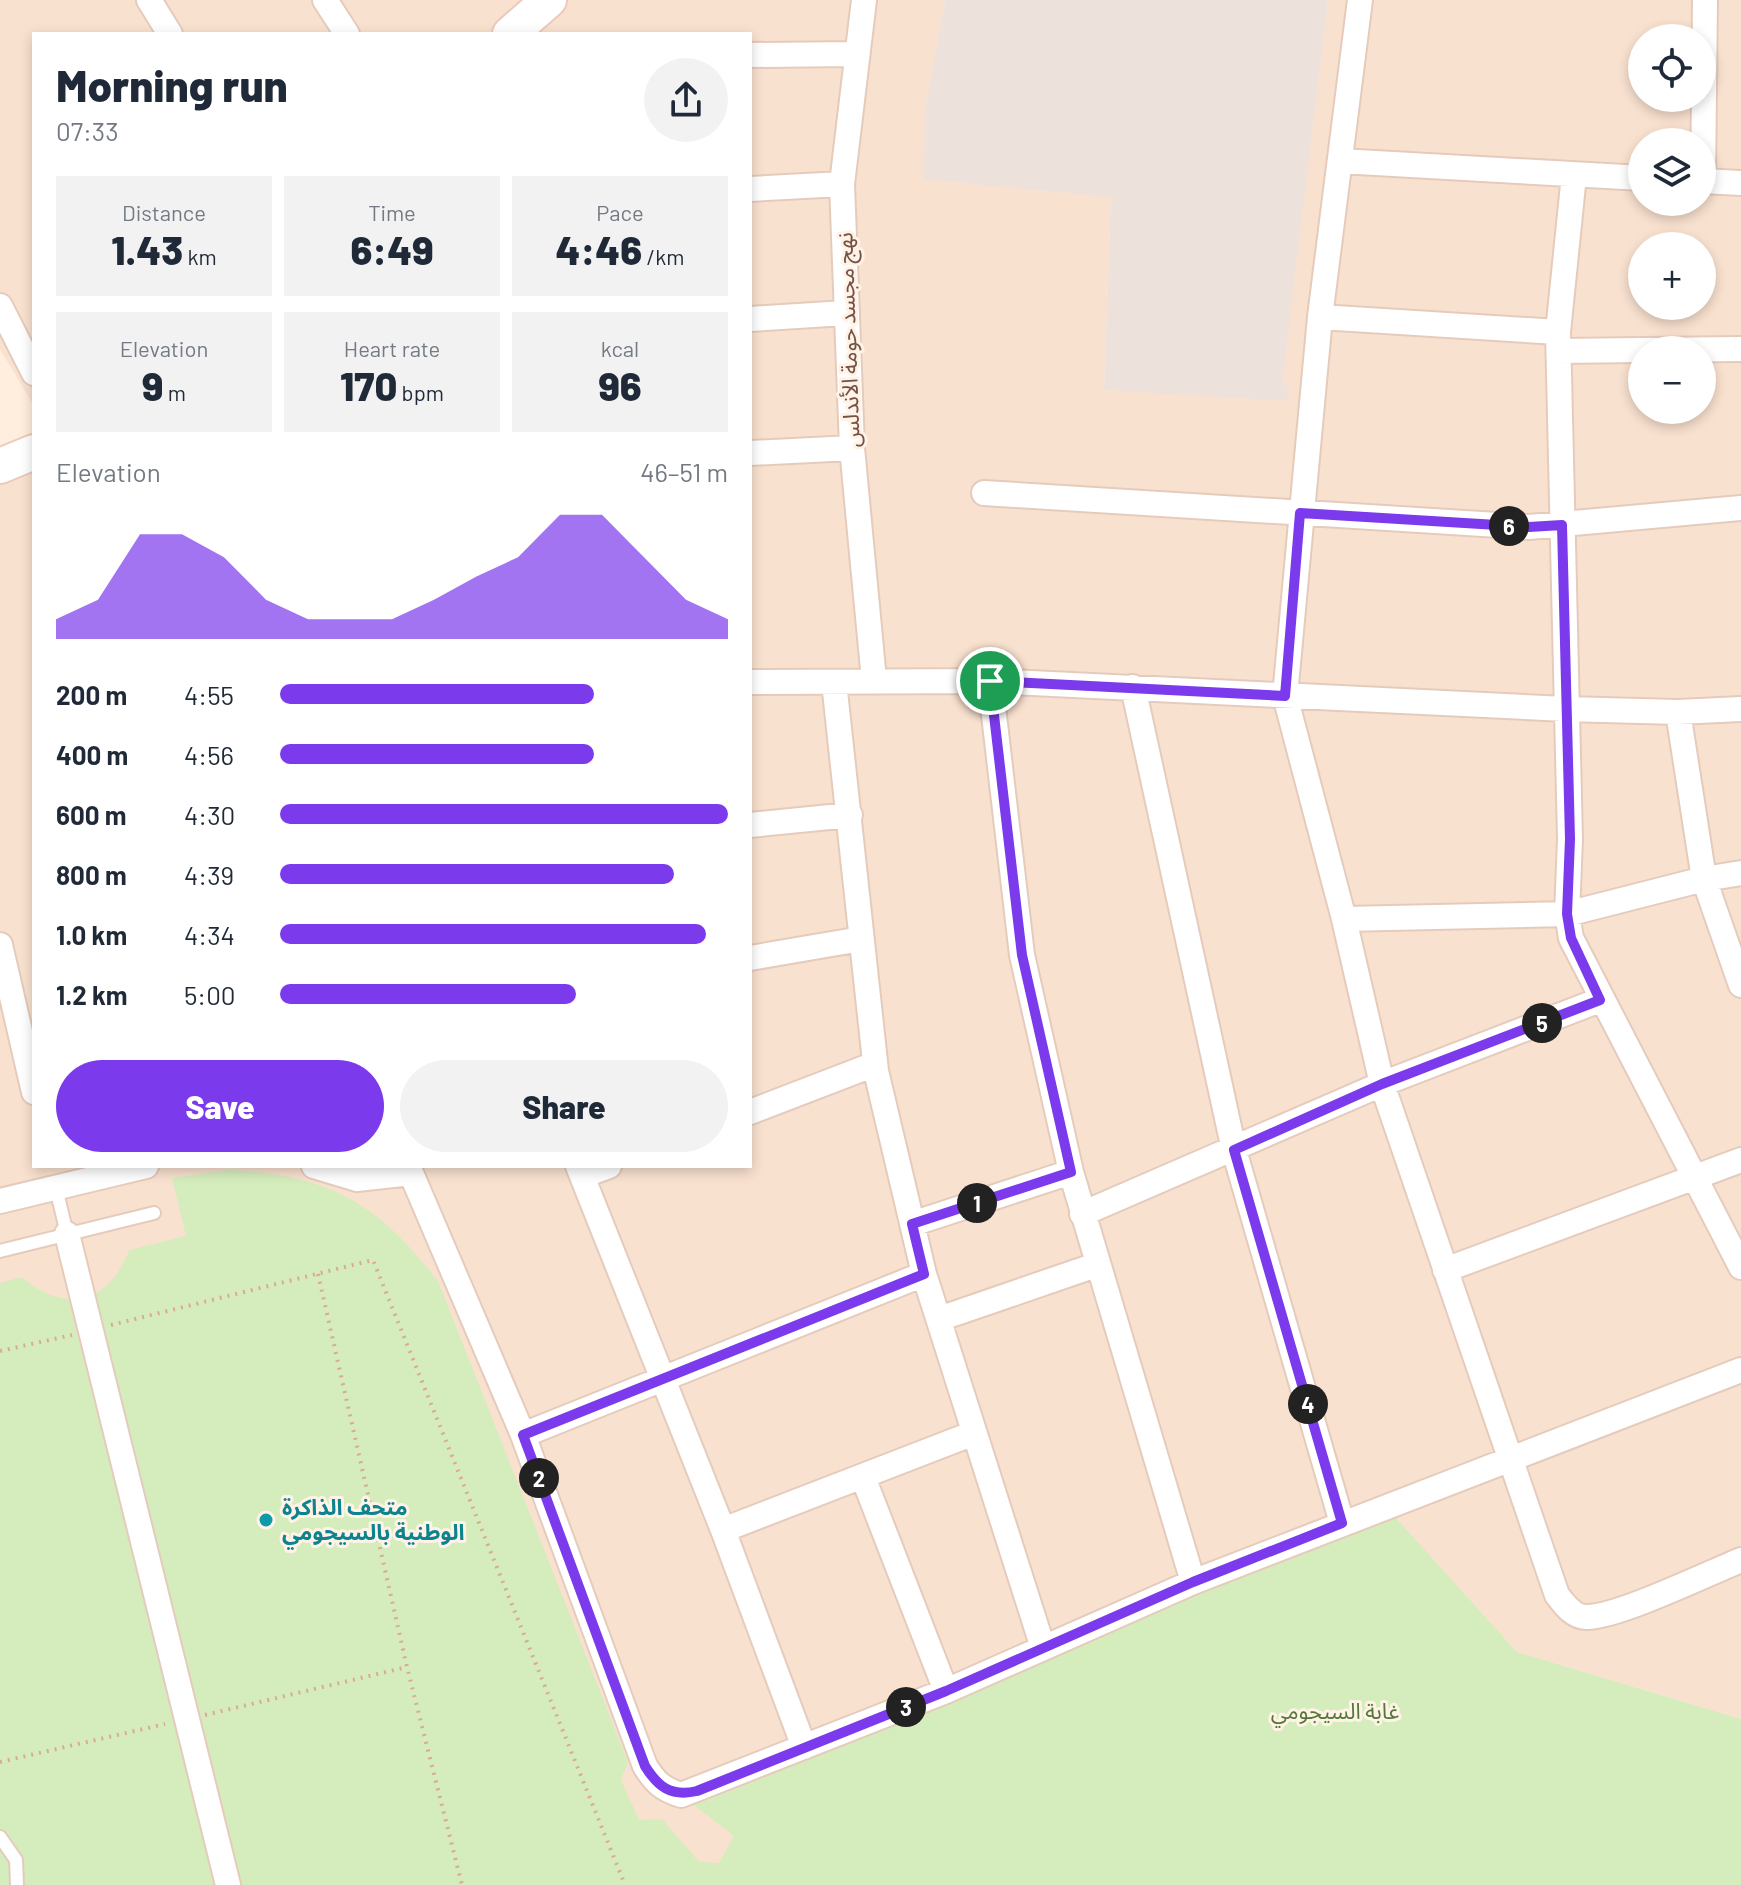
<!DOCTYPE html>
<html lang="en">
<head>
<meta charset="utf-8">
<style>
  body { margin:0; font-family:Barlow,"Noto Sans Arabic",sans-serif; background:#f2f2f3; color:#1f2937; height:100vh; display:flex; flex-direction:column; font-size:30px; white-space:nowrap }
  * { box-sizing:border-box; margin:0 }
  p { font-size:26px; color:#747a83 }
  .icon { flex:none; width:44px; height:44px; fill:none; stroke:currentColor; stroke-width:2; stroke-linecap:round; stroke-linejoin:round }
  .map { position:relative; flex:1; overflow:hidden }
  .drawer { position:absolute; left:32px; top:32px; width:720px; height:1136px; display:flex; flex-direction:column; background:#fff; border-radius:0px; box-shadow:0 4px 12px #0003 }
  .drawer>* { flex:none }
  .fabs { position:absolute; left:1628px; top:24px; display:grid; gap:16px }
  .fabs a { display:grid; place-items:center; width:88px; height:88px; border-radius:50%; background:#fff; box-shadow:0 4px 12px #0003; font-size:40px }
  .pin { position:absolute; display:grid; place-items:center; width:68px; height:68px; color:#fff; margin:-34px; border:4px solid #fff; border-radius:50%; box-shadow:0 2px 8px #0007 }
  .km { position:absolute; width:40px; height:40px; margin:-20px; border-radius:50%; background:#222; color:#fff; font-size:22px; line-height:40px; text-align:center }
  .round { display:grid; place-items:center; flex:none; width:84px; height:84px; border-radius:42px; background:#f2f2f3 }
  .head { display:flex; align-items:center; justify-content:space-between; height:136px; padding:0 24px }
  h1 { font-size:44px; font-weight:800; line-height:60px }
  .metrics { display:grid; grid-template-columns:repeat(3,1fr); gap:12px; height:136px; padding:8px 24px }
  .metrics div { display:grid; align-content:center; border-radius:0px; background:#f2f2f3; text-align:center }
  .metrics b { font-size:40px; font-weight:800 }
  .metrics small { font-size:22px; font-weight:400 }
  .metrics p { font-size:22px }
  .chart { height:224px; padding:16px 24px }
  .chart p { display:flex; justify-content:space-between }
  .chart svg { width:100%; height:144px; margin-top:8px; fill:#7c3aed; opacity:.7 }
  .primary-button { display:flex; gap:16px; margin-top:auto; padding:16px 24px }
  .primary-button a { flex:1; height:92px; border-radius:48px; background:#7c3aed; color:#fff; font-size:32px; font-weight:800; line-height:92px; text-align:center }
  .primary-button a+a { background:#f2f2f3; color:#1f2937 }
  ul { padding:0 24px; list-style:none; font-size:26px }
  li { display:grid; grid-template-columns:128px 96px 1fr; align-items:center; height:60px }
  li i { height:20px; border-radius:10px; background:#7c3aed }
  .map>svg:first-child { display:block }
  .residential { fill:#f9e1cf; fill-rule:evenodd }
  .industrial { fill:#ece1db }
  .green { fill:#d5edbc }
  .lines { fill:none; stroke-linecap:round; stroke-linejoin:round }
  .lane-casing { stroke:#e5cbbc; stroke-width:16 }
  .street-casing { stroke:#e5cbbc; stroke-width:28 }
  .secondary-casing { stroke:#ebcab9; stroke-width:38 }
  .path { stroke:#dba996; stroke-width:4; stroke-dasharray:2 6; stroke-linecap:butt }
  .lane { stroke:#fff; stroke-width:12 }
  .street { stroke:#fff; stroke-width:24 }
  .secondary { stroke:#fff; stroke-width:34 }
  .route-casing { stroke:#fff; stroke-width:16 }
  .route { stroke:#7c3aed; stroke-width:10 }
  .culture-dot { fill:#0f9aa8; stroke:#fff2e6; stroke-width:3 }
  .labels { text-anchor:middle; stroke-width:6; stroke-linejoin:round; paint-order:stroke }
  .street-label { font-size:22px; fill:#765044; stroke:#fff2e6 }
  .culture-label { font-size:22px; font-weight:bold; fill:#0d838f; stroke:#fff2e6; text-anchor:start }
  .park-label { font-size:22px; fill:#527838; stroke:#fff2e6 }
</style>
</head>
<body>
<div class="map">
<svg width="1741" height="1885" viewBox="0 0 1741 1885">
  <rect width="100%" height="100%" fill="#ffeede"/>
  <path class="residential" d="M 0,0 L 945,0 L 925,109 L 1111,197 L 1104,389 L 1281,382 L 1328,0 L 1741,0 L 1741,1719 L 1517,1652 L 1380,1500 L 965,1858 L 0,1885 L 0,475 L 34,462 L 34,1166 L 750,1166 L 750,34 L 34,34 L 34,406 L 0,349 ZM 1642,38 L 1702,38 L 1702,98 L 1642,98 ZM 1642,142 L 1702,142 L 1702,202 L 1642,202 ZM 1642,246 L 1702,246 L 1702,306 L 1642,306 ZM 1642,350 L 1702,350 L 1702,410 L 1642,410 Z"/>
  <path class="industrial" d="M 945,0 L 1328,0 L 1282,382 L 1289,389 L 1287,401 L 1104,390 L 1111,197 L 924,179 L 925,109 Z"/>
  <path class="green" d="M 228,1170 C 328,1174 377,1202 438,1281 L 628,1762 L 621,1780 L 639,1820 L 662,1819 L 699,1862 L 719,1863 L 734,1836 L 694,1805 L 857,1740 L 1380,1500 L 1517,1652 L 1741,1719 L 1741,1885 L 0,1885 L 0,1283 L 22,1277 C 64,1315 110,1303 129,1250 L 186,1236 L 172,1178 Z"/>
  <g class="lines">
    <g class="lane-casing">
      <path id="lane" d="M 56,1188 L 67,1234
        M 0,1251 L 154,1213
        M 0,1837 L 16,1860 L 17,1885"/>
    </g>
    <g class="street-casing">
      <path id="street" d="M 149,0 L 170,34
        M 325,0 L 347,34
        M 864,0 L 842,184 L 852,448 L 874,680
        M 1360,0 L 1320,317 L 1285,696 L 1344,919 L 1382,1084 L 1557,1595 C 1564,1604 1573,1617 1586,1617 C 1616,1618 1709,1573 1741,1560
        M 750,55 L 855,54
        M 1340,161 L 1642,178
        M 1574,175 L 1558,332 L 1570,839 L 1567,914 L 1571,938 L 1741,1267
        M 1702,181 L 1741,183
        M 1703,181 L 1705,0
        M 750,189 L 842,184
        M 0,306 L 34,373
        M 1320,317 L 1558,332
        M 750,319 L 845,313
        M 1644,350 L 1741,349
        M 1559,351 L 1642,350
        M 750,453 L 852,448
        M 984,493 L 1529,527 L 1741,508
        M 990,681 L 1022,955 L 1071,1172 L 1193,1582
        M 750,682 L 990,681 L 1565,709 L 1678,712 L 1741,709
        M 834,682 L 876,1071 L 924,1274 L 1043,1648
        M 1133,687 L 1234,1150 L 1342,1523
        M 1678,712 L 1704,879 L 1741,985
        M 750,825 L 850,815
        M 1344,919 L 1567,914 L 1704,879 L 1741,873
        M 0,945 L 34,1092
        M 750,958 L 861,939
        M 750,1112 L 875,1064
        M 314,1166 L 357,1179 L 411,1173
        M 408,1166 L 523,1435 L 645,1766 C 655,1782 662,1789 681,1795 L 946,1691 L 1193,1582 L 1741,1370
        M 578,1166 L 723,1530 L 804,1747
        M 582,1176 L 609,1166
        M 0,1201 L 146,1166
        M 1082,1214 L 1382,1084 L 1600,1000
        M 912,1224 L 1071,1172
        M 67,1234 L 228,1885
        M 1445,1270 L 1741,1160
        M 939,1319 L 1096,1265
        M 523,1435 L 924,1274
        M 863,1477 L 946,1691
        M 723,1530 L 974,1433"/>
    </g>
    <g class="secondary-casing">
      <path id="secondary" d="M 510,34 L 549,0
        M 0,466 L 34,452"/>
    </g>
    <path class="path" d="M 318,1274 L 407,1667 L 462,1885
      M 111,1325 L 373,1260 L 625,1885
      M 0,1351 L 72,1335
      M 205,1715 L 407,1667
      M 0,1762 L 165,1724"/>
    <use href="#lane" class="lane"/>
    <use href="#street" class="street"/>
    <use href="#secondary" class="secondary"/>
  </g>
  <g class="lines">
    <g class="route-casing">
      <path id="route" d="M 1300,513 L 1529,527 L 1562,525 L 1570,839 L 1567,914 L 1571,938 L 1600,1000 L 1382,1084 L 1234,1150 L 1342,1523 L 1193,1582 L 946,1691 L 697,1791 C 671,1797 658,1787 645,1766 L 523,1435 L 924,1274 L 912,1224 L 1071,1172 L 1022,955 L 990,681 L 1285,696 Z"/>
    </g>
    <use href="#route" class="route"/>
  </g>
  <circle class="culture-dot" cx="266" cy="1520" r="8"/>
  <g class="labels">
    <g class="street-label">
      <text transform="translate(848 340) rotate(-92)" y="8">نهج مجسد حومة الأندلس</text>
    </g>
    <g class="culture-label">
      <text x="282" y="1515">متحف الذاكرة<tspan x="282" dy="25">الوطنية بالسيجومي</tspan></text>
    </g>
    <g class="park-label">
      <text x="1335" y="1719">غابة السيجومي</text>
    </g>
  </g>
</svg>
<div class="fabs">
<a><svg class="icon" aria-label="locate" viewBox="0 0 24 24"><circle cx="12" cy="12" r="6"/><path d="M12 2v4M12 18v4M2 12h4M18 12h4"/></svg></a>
<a><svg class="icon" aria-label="layers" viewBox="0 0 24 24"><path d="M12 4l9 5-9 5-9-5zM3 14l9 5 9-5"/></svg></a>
<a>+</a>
<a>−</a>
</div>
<div class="pin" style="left:990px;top:681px;background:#1e9e55"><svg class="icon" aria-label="arrive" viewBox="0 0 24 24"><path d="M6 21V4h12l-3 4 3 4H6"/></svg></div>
<b class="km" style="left:977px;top:1203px">1</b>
<b class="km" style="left:539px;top:1478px">2</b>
<b class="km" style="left:906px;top:1707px">3</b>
<b class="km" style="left:1308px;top:1404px">4</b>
<b class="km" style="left:1542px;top:1023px">5</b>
<b class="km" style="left:1509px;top:526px">6</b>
<section class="drawer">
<div class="head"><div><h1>Morning run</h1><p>07:33</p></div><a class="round"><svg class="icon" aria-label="share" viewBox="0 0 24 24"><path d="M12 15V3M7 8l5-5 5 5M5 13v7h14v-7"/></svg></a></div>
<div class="metrics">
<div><p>Distance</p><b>1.43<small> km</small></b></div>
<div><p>Time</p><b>6:49</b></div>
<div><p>Pace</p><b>4:46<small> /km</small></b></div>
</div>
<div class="metrics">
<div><p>Elevation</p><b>9<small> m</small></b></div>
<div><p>Heart rate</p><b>170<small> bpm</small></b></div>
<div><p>kcal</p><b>96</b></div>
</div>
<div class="chart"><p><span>Elevation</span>46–51 m</p>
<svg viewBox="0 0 160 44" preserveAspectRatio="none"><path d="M0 44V38L10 32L20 12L30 12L40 19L50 32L60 38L70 38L80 38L90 32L100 25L110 19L120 6L130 6L140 19L150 32L160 38V44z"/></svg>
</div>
<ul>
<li><b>200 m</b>4:55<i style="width:70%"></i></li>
<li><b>400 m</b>4:56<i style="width:70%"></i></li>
<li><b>600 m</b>4:30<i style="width:100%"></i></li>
<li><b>800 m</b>4:39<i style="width:88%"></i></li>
<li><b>1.0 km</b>4:34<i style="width:95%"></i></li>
<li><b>1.2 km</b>5:00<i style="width:66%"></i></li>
</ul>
<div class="primary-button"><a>Save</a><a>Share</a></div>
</section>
</div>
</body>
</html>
